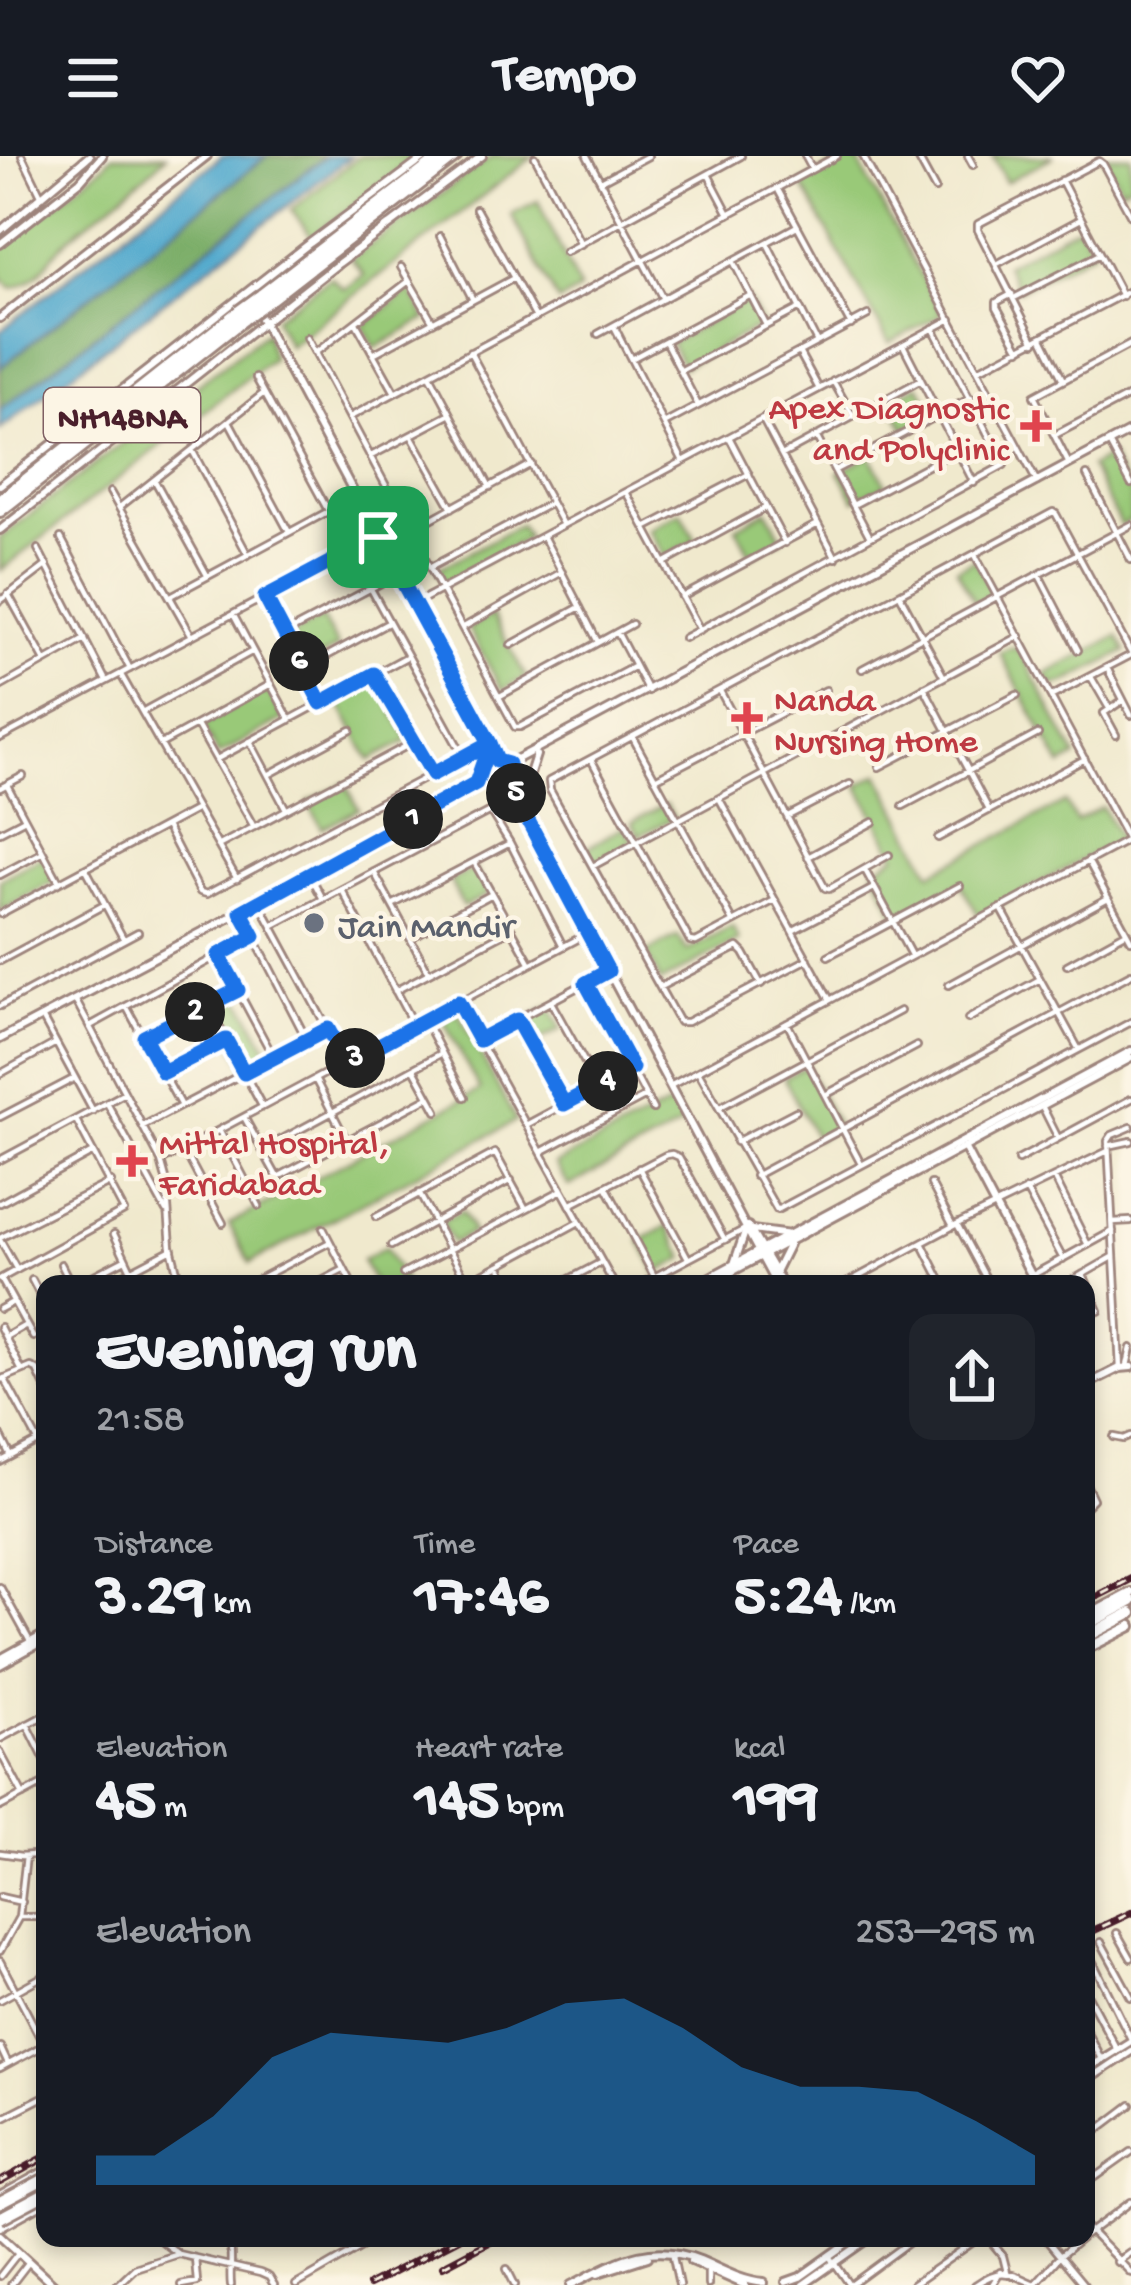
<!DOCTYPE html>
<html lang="en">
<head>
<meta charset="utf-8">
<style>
  body { margin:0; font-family:"Gochi Hand",sans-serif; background:#20242c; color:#f1f3f6; height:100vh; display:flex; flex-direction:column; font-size:45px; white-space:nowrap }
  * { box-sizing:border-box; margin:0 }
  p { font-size:39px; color:#9ea1a6 }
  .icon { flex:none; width:66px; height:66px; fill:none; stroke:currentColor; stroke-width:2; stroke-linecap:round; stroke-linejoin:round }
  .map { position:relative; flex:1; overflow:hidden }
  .drawer { position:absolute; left:36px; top:1119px; width:1059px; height:972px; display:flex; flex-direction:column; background:#171b24; border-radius:24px; box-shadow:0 6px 18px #0003 }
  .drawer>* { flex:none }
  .pin { position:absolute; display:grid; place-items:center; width:102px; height:102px; color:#fff; margin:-51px; border-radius:24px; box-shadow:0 6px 18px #0006 }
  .km { position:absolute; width:60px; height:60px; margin:-30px; border-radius:50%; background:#222; color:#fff; font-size:33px; line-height:60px; text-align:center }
  .round { display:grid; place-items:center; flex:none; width:126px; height:126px; border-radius:24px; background:#20242c }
  .headline { display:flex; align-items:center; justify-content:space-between; height:204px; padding:0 60px }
  h1 { font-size:66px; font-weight:700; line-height:90px }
  .stats { display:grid; grid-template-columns:repeat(3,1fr); gap:18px; height:204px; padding:12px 60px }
  .stats div { display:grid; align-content:center }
  .stats b { font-size:60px; font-weight:700 }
  .stats small { font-size:33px; font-weight:400 }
  .stats p { font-size:33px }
  .chart { height:336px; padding:24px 60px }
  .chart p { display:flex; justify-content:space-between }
  .chart svg { width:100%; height:216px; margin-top:12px; fill:#1f6fb2; opacity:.7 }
  header { display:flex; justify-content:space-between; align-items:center; height:156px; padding:0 60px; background:#171b24; font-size:54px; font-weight:700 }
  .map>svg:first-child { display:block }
  .green { fill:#99c978; stroke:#727452; stroke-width:3 }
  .forest { fill:#7aad68; stroke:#62664a; stroke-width:3 }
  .water { fill:#50a8cd; stroke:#4d647c; stroke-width:3 }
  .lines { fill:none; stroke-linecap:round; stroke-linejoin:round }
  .minor-casing { stroke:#9d847c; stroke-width:10 }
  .tertiary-casing { stroke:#9d847c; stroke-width:12 }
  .secondary-casing { stroke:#9d847c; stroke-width:14 }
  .trunk-casing { stroke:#9d847c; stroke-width:16 }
  .minor { stroke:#fff; stroke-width:4.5 }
  .tertiary { stroke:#fff; stroke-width:6 }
  .secondary { stroke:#fff; stroke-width:8 }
  .trunk { stroke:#fff; stroke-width:10 }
  .rail-casing { stroke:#4a1f2b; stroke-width:8 }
  .rail { stroke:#fcf5e5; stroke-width:3; stroke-dasharray:9; stroke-linecap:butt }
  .trunk-bridge-casing { stroke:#9d847c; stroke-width:16; stroke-linecap:butt }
  .trunk-bridge { stroke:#fff; stroke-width:10 }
  .route-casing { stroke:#fff; stroke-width:24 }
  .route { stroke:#1a73e8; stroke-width:15 }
  .health-dot { fill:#e0444e; stroke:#fcf5e5; stroke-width:4.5 }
  .worship-dot { fill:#6b7280; stroke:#fcf5e5; stroke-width:4.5 }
  .labels { text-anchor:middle; stroke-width:9; stroke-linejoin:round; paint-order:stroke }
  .shield { fill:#fcf5e5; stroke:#7f5f63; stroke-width:3 }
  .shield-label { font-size:33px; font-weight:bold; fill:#4a1f2b }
  .health-label { font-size:36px; fill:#be3a42; stroke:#fcf5e5; text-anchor:start }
  .worship-label { font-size:36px; fill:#5b616d; stroke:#fcf5e5; text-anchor:start }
</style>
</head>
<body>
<header><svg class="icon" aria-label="menu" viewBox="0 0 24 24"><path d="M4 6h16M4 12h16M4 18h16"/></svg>Tempo<svg class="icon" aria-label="heart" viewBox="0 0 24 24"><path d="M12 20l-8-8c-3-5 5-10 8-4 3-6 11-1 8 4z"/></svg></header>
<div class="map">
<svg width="1131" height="2129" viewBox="0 0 1131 2129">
  <rect width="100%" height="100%" fill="#fcf5e5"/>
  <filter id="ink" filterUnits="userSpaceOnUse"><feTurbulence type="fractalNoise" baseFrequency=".00833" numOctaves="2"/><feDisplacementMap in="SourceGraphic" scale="24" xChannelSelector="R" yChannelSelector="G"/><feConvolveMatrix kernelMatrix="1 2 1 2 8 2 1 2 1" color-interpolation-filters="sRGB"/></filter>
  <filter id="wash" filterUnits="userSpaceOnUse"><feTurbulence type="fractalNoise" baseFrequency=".004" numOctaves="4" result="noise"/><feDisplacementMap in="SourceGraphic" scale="48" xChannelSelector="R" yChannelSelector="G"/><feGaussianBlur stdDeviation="2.7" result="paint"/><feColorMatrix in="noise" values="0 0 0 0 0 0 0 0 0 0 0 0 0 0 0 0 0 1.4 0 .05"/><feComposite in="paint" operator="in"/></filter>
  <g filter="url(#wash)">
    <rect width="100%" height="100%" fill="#f0e9cd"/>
    <path class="green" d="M 112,0 L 166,0 C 137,30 101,55 69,82 C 47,100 45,123 12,132 L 3,123 L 0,127 L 0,92 L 102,11 Z
      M 359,0 L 417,0 L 312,81 L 291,54 Z
      M 493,0 L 534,0 L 289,190 L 274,162 L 330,121 L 344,133 L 364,119 L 351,103 Z
      M 850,0 L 855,0 L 942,158 L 889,187 L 801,27 Z
      M 996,0 L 1054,0 L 1006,26 L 993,1 Z
      M 1104,0 L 1131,0 L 1131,27 L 1121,32 Z
      M 538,45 L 580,134 L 558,146 L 511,58 Z
      M 1079,69 L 1093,95 L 1018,135 L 1005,109 Z
      M 410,134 L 426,163 L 375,192 L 363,170 Z
      M 749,144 L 762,169 L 683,211 L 670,187 Z
      M 266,176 L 272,203 L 0,415 L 0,382 Z
      M 919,229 L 934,257 L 905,273 L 890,245 Z
      M 870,299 L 886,328 L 855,344 L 839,316 Z
      M 1110,300 L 1131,339 L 1131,364 L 1121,370 L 1090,311 Z
      M 767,354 L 782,383 L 751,400 L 736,371 Z
      M 681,356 L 696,384 L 665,401 L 649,373 Z
      M 520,369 L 527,382 L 444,428 L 436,414 Z
      M 975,403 L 993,438 L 975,448 L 957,413 Z
      M 492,459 L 526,521 L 502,534 L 468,472 Z
      M 322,462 L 338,491 L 307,509 L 291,479 Z
      M 1118,480 L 1126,495 L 1064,527 L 1052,529 L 1046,518 Z
      M 1010,492 L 1018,493 L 1023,500 L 1076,601 L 1061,610 L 1000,497 Z
      M 376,523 L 409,584 L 370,604 L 337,543 Z
      M 267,533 L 284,563 L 218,599 L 202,569 Z
      M 879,618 L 931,717 L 1065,646 L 1076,665 L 1102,651 L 1120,683 L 979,760 L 960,727 L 896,760 L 874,714 L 896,699 L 858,629 Z
      M 345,627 L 359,653 L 322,672 L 308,646 Z
      M 666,648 L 674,662 L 639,680 L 632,666 Z
      M 624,670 L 633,685 L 595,706 L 587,692 Z
      M 42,701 L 55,725 L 0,755 L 0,724 Z
      M 475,712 L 488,738 L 463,751 L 450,725 Z
      M 732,771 L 739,784 L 661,826 L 646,797 L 678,780 L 687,795 Z
      M 239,840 L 272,901 L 247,914 L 214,853 Z
      M 549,850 L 561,873 L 534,887 L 522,865 Z
      M 458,856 L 516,965 L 250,1107 L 229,1068 L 480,934 L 443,864 Z
      M 806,910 L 838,971 L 816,983 L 784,922 Z
      M 673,947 L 684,968 L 569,1030 L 555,1008 Z
      M 462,1055 L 473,1076 L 452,1087 L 441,1066 Z
      M 668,1070 L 685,1102 L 657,1117 L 640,1085 Z
      M 385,1091 L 406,1128 L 375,1128 L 362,1104 Z"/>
    <path class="forest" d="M 267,0 L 326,0 L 0,254 L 0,212 Z"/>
    <path class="water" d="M 222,0 L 267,0 L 0,212 L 0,175 Z
      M 326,0 L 351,0 L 0,274 L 0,254 Z"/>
  </g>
  <g filter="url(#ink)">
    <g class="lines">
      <g class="minor-casing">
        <path id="minor" d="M 22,0 L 42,41
          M 587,0 L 663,143
          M 805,0 L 812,13
          M 863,0 L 1037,326
          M 917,0 L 935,33
          M 968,0 L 973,9
          M 535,1 L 581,88
          M 708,18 L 729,58
          M 1061,24 L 1122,140
          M 601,25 L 648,0
          M 777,32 L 851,169
          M 476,53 L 535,160
          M 440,80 L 473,144
          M 768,89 L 817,186
          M 565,96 L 741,0
          M 733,105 L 766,169
          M 997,108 L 1081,63
          M 401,111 L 433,166
          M 1012,138 L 997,146 L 997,151 L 1020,193
          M 1014,142 L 1100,98
          M 356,167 L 394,235
          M 615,172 L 683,305
          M 598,178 L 797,70
          M 307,182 L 515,571 L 520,571 L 635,510
          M 1042,182 L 1063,224
          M 665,185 L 698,249
          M 1035,186 L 978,74 L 978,68 L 1099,5 L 1103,8 L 1131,60
          M 903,189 L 974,327
          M 470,196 L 563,369
          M 799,196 L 819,233
          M 315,197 L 409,125
          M 373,198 L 514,122
          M 631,203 L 751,139
          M 978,214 L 1131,134
          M 680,215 L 800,152
          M 430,219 L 490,331
          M 256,222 L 350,395
          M 833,225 L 853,260
          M 350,261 L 837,0
          M 763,264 L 836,402
          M 229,265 L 289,376
          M 62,268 L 94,242 L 97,241 L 102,248
          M 664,268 L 868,159
          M 1057,278 L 1131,239
          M 411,279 L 452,352
          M 816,280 L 870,381
          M 729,281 L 785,387
          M 1109,287 L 1131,328
          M 192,294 L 248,399
          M 782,299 L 921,224
          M 371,300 L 451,258
          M 1069,308 L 1034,240 L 1131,188
          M 835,314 L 971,242
          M 1087,319 L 1131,404
          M 155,325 L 207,419
          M 110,336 L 192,480
          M 626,336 L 700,474
          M 853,349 L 957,294
          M 121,350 L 264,237
          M 647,371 L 749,318
          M 411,374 L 531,308
          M 543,380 L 598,486
          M 61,382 L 130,513
          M 38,393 L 106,525
          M 975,399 L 1131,690
          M 664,407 L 765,352
          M 431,411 L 551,347
          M 1039,419 L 1078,494
          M 371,433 L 464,601
          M 8,438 L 45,505
          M 171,440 L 329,355
          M 265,441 L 321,547
          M 682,441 L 818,368
          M 901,441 L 944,521
          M 0,445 L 47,409
          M 416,447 L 951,163
          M 233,458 L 290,564
          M 462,472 L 562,416
          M 617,476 L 648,535
          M 284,478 L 398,418
          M 684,482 L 1004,309 L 933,172
          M 511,489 L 580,451
          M 1107,512 L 1131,559
          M 303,513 L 388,467
          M 862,513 L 1131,369
          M 374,518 L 432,617
          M 121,519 L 237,723
          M 1091,521 L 1109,552
          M 0,531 L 85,483
          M 924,531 L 989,654
          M 720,535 L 825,732 L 829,733 L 889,699
          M 500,540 L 632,468
          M 1052,540 L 1131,499
          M 142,556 L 253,495
          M 198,571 L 254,671
          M 1116,579 L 1104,557 L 1122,545
          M 0,582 L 378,381
          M 633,582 L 733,765
          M 250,585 L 286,653
          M 161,588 L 271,528
          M 217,603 L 408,500
          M 592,605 L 690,785 L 696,786 L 775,744
          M 879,611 L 1017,539
          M 268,619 L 351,574
          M 655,623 L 826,534
          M 7,629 L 58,724
          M 0,632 L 23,620
          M 720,644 L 830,844
          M 903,650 L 1038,578
          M 788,660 L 850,628
          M 166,670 L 200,736 L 207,738 L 489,588
          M 0,676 L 25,663
          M 938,682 L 1085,603
          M 218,690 L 414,586
          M 808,701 L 873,666
          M 1088,705 L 1131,784
          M 474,706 L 530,806
          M 593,710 L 1020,480
          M 86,713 L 123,782
          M 865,714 L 911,799
          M 374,716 L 429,817
          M 0,719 L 43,696
          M 310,719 L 323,743
          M 342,734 L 414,870
          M 259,746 L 345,905
          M 392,749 L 510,687
          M 1001,752 L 1078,892
          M 241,756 L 307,884
          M 0,758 L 197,653
          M 272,770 L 490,655 L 510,687 L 563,790
          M 794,774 L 874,732
          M 410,782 L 492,738
          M 219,799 L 273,900
          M 828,800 L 960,730
          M 808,803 L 687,866 L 679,866 L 550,634 L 549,625 L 1053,356 L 1056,358 L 1131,497
          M 0,805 L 104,749
          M 1067,809 L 1125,777
          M 586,827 L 653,953
          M 949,829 L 1108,742
          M 660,831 L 738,791 L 744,797 L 761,828
          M 395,835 L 512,773
          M 76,845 L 161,1005 L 166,1023 L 171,1091 L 180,1128
          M 458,846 L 614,1128
          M 551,846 L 598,930
          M 0,850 L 138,776
          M 126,850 L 181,950
          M 208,850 L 262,950
          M 42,861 L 93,955
          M 968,863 L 1040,823
          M 517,864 L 564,948
          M 426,866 L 465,941
          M 787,867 L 861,1008
          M 90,870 L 254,780
          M 147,880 L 238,834
          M 480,883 L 608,815
          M 414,913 L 437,955
          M 698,915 L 777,1054 L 1131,866
          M 163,916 L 226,884
          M 0,918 L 56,887
          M 315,923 L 347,985
          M 670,930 L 1128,684
          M 827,938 L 917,890
          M 108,949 L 166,1055
          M 1042,950 L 1058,982
          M 720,951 L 900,855
          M 0,961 L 75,922
          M 244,961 L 285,1035
          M 526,969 L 632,912
          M 143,970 L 328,873
          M 220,976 L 259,1050
          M 736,986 L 796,955
          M 1108,990 L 1131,985
          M 184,994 L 223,1067
          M 262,994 L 442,897
          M 541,996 L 646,940
          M 0,1004 L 125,937
          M 1018,1004 L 1131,943
          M 161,1005 L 587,778
          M 639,1012 L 688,1102
          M 755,1020 L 1131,818
          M 278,1021 L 429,941
          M 1054,1021 L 1088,1089
          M 931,1028 L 953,1070
          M 606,1030 L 654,1120
          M 1026,1034 L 1063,1103
          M 419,1037 L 467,1126
          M 0,1047 L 93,996
          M 570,1049 L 666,999 L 672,998 L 679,1001 L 725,1084
          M 376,1061 L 495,997 L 526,1053
          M 1113,1066 L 1131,1065
          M 957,1068 L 989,1128
          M 323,1072 L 352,1128
          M 114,1078 L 131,1114
          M 0,1082 L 111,1026
          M 0,1084 L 17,1114
          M 922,1087 L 943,1128
          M 391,1090 L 511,1024
          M 61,1108 L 71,1128
          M 499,1109 L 509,1128
          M 403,1118 L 562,1034
          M 1083,1118 L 1099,1155
          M 1031,1120 L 1113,1075
          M 0,1123 L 124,1055 L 76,964
          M 1,1123 L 33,1181
          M 32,1124 L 45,1149
          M 77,1128 L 125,1103
          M 105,1128 L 172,1093
          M 249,1128 L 330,1086
          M 316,1128 L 343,1114
          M 464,1128 L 579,1066
          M 560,1128 L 602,1106
          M 641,1128 L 747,1072
          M 845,1128 L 957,1068 L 1108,995
          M 1066,1128 L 1113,1101
          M 0,1153 L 13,1146
          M 0,1171 L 21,1213
          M 5,1181 L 26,1169
          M 44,1184 L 45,1186
          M 1127,1210 L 1131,1192
          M 1120,1212 L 1108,985 L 1112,979 L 1131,971
          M 4,1222 L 38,1285
          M 0,1224 L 31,1211 L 37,1214 L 45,1231
          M 0,1278 L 11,1300
          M 1114,1281 L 1124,1283 L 1131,1280
          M 0,1306 L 45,1282
          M 1086,1328 L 1093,1343 L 1086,1350
          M 0,1431 L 32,1489
          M 27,1568 L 45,1604
          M 0,1583 L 45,1559
          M 0,1596 L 23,1639
          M 0,1651 L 45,1627
          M 0,1697 L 21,1700 L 45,1698
          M 0,1741 L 22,1746
          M 19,1761 L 45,1761
          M 1117,1777 L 1131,1802
          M 1101,1786 L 1131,1841
          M 1087,1794 L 1131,1883
          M 0,1795 L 19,1761 L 26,1700
          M 0,1805 L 45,1891
          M 1086,1836 L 1116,1892
          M 0,1844 L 45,1819
          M 1086,1874 L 1101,1903
          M 0,1891 L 8,1908
          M 0,1913 L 42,1890
          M 0,1963 L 45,1940
          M 1086,1983 L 1131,1949
          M 1086,2028 L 1131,1996
          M 1086,2071 L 1131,2117
          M 1086,2079 L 1131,2046
          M 157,2082 L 178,2098 L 260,2117 L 269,2121 L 274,2129
          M 227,2082 C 234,2097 229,2113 231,2129
          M 279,2082 L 282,2086
          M 350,2082 L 355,2094
          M 988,2082 L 1003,2100 L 1007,2116
          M 1045,2082 L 1084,2129
          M 830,2100 L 850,2129
          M 673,2101 L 679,2129
          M 1117,2106 L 1131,2096
          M 708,2112 L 708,2129
          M 507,2113 L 515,2129
          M 0,2120 L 18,2097
          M 11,2129 L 28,2107
          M 117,2129 L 135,2112 L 178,2098
          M 181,2129 L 197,2126 L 195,2102
          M 296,2129 L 377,2082
          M 851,2129 L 915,2082
          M 912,2129 L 979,2082
          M 975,2129 C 1000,2111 1008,2116 1034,2128
          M 992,2129 L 1000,2116
          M 1034,2129 L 1060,2100 L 1082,2082"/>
      </g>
      <g class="tertiary-casing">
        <path id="tertiary" d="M 0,75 L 89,0
          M 0,88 L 80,25 L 102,0
          M 256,153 L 497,605
          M 0,162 L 207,0
          M 0,329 L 310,87 L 427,0
          M 0,374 L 339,107 L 482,0
          M492 613a9 9 0 1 1 18 0a9 9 0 1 1-18 0Z
          M 508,608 L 1131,275
          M 510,614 L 520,650 L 776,1128
          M 477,623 L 489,590
          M 520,649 L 536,599
          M 0,883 L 259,746 L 493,617
          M 965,993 L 1036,1128
          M 748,1070 L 782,1128
          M 752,1074 L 790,1079
          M 734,1108 L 746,1073
          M 776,1114 L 789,1088
          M 697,1128 L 1131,895
          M 709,1128 L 1131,902
          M 1086,1229 L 1120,1212 L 1131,1211
          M 0,1503 L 45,1478
          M 0,1509 L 45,1484
          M 1086,1913 L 1131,1885
          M 1086,1925 L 1131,1895
          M 0,2079 L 54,2129
          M 691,2105 L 745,2129
          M 598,2117 L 648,2101
          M 786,2126 L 800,2121 L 855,2082
          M 571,2129 C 616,2106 648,2084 700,2104 C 721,2113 741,2125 764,2127
          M 803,2129 L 870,2082"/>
      </g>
      <g class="secondary-casing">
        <path id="secondary" d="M 1086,1461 L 1131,1437
          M 1086,1493 L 1131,1470
          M 0,2041 L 45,2016
          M 0,2070 L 45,2045"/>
      </g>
      <g class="trunk-casing">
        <path id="trunk" d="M 261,139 L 442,0
          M 267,146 L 456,0
          M 0,344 L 239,155
          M 0,355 L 244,163
          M 1086,1469 L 1131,1445
          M 1086,1481 L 1131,1457"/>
      </g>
      <use href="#minor" class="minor"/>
      <use href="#tertiary" class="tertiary"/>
      <use href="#secondary" class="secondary"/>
      <use href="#trunk" class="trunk"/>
      <g class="rail-casing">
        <path id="rail" d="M 1086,1446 L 1131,1423
          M 1086,1778 L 1131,1757
          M 0,2026 L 45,2001
          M 443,2110 L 496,2082
          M 369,2129 L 459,2082"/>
      </g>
      <use href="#rail" class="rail"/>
      <g class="trunk-bridge-casing">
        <path id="trunk-bridge" d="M 239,155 L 261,139
          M 244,163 L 267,146
          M 0,2047 L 45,2023
          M 0,2062 L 45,2038"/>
      </g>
      <use href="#trunk-bridge" class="trunk-bridge"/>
    </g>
  </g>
  <g class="lines" filter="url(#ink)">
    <g class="route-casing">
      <path id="route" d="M 378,381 L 490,587 L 476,627 L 241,756 L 254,780 L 219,799 L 238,834 L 144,881 L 163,916 L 226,884 L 244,917 L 328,873 L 346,907 L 458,846 L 479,884 L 517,864 L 564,948 L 632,912 L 586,827 L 608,815 L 517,644 L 508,608 L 497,605 L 490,587 L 433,618 L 374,518 L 321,547 L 265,441 L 378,381"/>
    </g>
    <use href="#route" class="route"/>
  </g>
  <g class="health-dot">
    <path d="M1030 252h12v12h12v12h-12v12h-12v-12h-12v-12h12z"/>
    <path d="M741 544h12v12h12v12h-12v12h-12v-12h-12v-12h12z"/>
    <path d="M126 987h12v12h12v12h-12v12h-12v-12h-12v-12h12z"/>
  </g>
  <circle class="worship-dot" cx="314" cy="767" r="12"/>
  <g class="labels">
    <rect class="shield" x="44" y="232" width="156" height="54" rx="9"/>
    <g class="shield-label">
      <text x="122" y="271">NH148NA</text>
    </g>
    <g class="health-label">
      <text x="1009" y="262" text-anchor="end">Apex Diagnostic<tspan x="1009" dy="41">and Polyclinic</tspan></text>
      <text x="774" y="554">Nanda<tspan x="774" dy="41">Nursing Home</tspan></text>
      <text x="159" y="997">Mittal Hospital,<tspan x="159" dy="41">Faridabad</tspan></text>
    </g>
    <g class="worship-label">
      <text x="338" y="780">Jain Mandir</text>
    </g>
  </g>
</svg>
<div class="pin" style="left:378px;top:381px;background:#1e9e55"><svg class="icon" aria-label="arrive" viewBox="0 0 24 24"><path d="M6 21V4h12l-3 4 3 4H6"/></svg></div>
<b class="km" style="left:413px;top:663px">1</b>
<b class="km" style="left:195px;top:856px">2</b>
<b class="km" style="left:355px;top:902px">3</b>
<b class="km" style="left:608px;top:925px">4</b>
<b class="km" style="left:516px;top:637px">5</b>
<b class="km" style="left:299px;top:505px">6</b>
<section class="drawer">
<div class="headline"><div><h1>Evening run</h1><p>21:58</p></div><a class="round"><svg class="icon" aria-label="share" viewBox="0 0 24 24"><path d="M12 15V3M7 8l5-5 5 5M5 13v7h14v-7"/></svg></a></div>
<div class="stats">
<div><p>Distance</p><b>3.29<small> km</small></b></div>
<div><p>Time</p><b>17:46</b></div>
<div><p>Pace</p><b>5:24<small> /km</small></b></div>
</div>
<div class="stats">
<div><p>Elevation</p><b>45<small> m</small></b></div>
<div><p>Heart rate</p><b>145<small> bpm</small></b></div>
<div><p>kcal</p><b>199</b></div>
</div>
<div class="chart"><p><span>Elevation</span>253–295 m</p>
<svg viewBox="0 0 160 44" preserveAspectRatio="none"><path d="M0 44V38L10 38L20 30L30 18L40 13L50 14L60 15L70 12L80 7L90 6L100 12L110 20L120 24L130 24L140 25L150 31L160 38V44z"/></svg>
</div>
</section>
</div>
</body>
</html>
